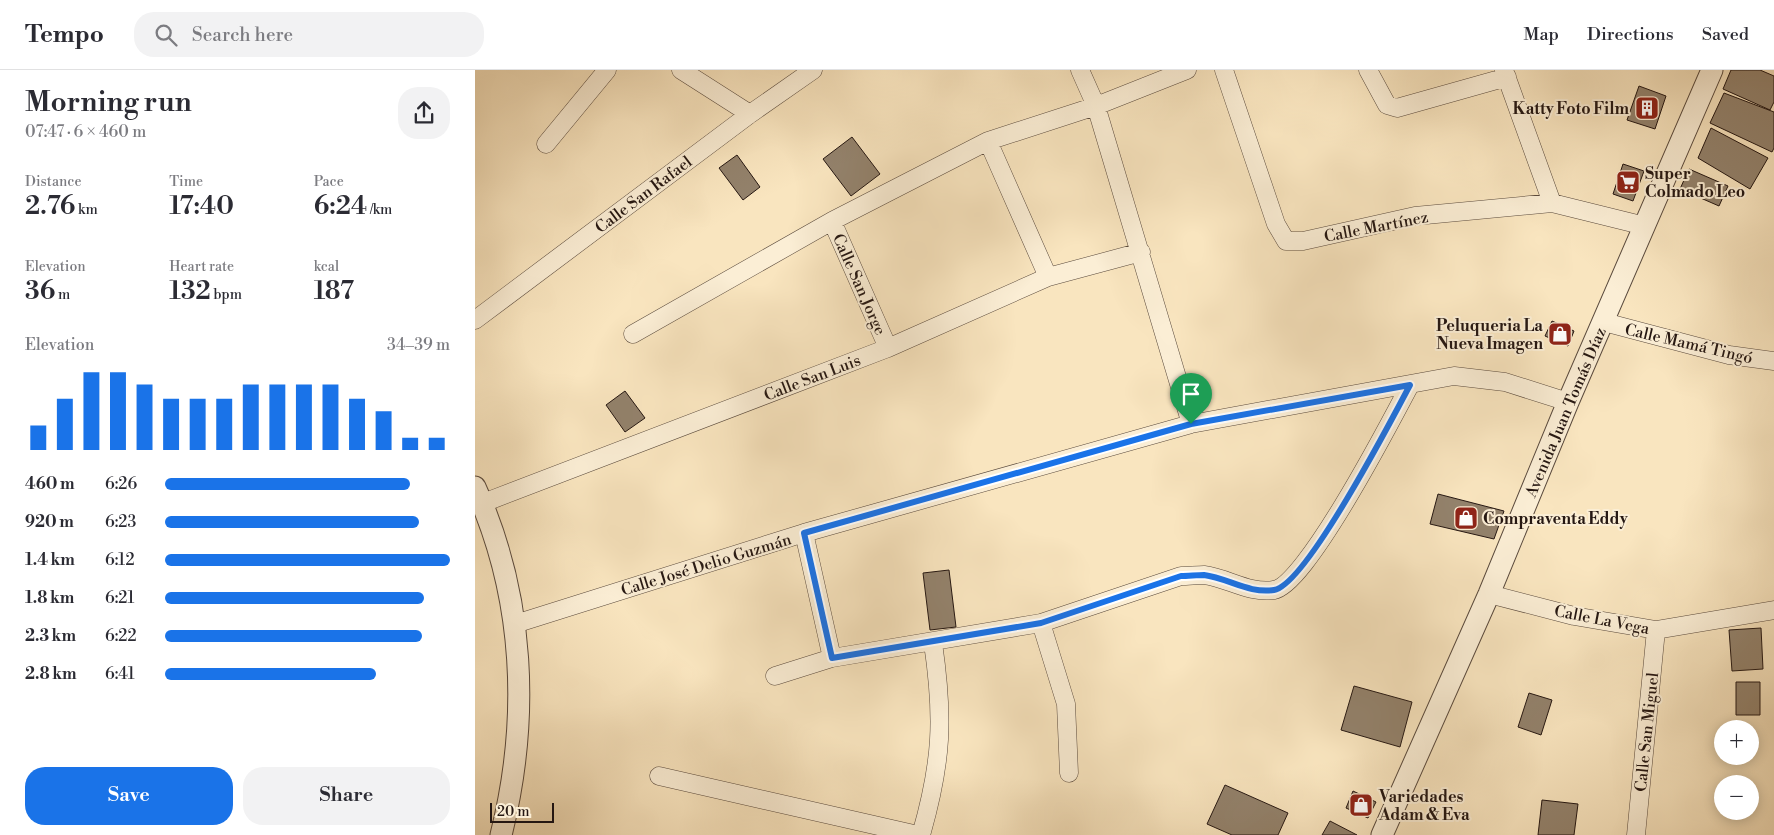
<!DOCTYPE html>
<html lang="en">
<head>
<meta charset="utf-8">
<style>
  body { margin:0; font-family:"Libre Bodoni",serif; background:#f2f2f3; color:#2b2b33; height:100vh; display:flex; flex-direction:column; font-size:19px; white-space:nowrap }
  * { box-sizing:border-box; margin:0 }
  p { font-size:16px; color:#7c7c81 }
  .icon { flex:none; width:28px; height:28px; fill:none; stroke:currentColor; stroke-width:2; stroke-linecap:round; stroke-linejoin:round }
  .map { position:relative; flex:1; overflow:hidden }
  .side { display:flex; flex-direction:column; background:#fff; width:475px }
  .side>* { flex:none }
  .tools { position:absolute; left:1239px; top:650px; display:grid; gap:10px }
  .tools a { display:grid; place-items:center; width:45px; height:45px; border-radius:50%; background:#fff; box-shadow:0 2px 12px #0003; font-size:25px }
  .scale { position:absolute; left:15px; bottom:12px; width:64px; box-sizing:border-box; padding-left:5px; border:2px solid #251712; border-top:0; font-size:14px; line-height:18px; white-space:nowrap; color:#251712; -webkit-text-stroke:4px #fbeed5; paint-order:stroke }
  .pin { position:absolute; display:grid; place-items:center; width:42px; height:42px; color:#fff; margin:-51px -21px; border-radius:50% 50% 50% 0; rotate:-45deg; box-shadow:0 0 5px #0007 }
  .pin .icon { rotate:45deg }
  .round { display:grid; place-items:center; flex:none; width:52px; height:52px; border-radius:20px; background:#f2f2f3 }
  .overview { display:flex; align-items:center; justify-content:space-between; height:85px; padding:0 25px }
  h1 { font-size:28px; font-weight:600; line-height:38px }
  .metrics { display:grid; grid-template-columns:repeat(3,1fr); gap:8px; height:85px; padding:5px 25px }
  .metrics div { display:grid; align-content:center }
  .metrics b { font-size:25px; font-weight:600 }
  .metrics small { font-size:14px; font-weight:400 }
  .metrics p { font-size:14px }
  .chart { height:140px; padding:10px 25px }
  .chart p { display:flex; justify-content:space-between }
  .chart svg { width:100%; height:90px; margin-top:5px; stroke:#1a73e8; stroke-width:6 }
  .primary-button { display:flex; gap:10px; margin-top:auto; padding:10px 25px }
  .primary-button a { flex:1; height:58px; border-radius:20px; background:#1a73e8; color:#fff; font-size:20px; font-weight:600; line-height:58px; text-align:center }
  .primary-button a+a { background:#f2f2f3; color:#2b2b33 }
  ul { padding:0 25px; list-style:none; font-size:16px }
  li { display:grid; grid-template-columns:80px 60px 1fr; align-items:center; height:38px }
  li i { height:12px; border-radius:6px; background:#1a73e8 }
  header { display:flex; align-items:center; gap:30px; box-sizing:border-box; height:70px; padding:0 25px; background:#fff; border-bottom:1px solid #e1e1e2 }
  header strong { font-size:24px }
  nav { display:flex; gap:28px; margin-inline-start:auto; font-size:18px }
  .search { width:350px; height:45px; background:#f2f2f3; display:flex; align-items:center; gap:12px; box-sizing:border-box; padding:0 18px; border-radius:20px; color:#7c7c81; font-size:19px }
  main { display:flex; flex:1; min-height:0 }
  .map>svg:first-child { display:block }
  .building { fill:#93826c; stroke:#251712 }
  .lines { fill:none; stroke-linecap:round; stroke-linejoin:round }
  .minor-casing { stroke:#5a4a3d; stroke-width:19 }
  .tertiary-casing { stroke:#5a4a3d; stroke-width:23 }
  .minor { stroke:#fbeed5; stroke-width:18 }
  .tertiary { stroke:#fbeed5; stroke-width:21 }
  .route-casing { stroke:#fff; stroke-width:10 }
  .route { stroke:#1a73e8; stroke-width:6 }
  .labels { text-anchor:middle; stroke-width:4; stroke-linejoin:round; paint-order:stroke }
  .poi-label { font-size:16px; font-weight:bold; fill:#251712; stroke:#fbeed5; text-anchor:start }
  .street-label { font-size:16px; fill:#251712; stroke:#fbeed5 }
</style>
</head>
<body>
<header>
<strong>Tempo</strong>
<div class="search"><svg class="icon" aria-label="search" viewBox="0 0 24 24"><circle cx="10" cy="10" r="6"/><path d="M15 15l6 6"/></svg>Search here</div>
<nav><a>Map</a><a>Directions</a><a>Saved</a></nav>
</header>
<main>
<section class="side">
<div class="overview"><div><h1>Morning run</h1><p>07:47 · 6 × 460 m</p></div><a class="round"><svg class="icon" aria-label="share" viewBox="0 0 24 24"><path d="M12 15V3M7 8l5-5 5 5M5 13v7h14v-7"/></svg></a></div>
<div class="metrics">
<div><p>Distance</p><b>2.76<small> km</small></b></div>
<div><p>Time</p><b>17:40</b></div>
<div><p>Pace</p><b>6:24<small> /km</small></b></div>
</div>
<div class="metrics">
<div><p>Elevation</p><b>36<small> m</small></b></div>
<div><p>Heart rate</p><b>132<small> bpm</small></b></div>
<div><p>kcal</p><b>187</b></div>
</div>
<div class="chart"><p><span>Elevation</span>34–39 m</p>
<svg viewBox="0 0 160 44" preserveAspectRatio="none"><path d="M5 44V32M15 44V19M25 44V6M35 44V6M45 44V12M55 44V19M65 44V19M75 44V19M85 44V12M95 44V12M105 44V12M115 44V12M125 44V19M135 44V25M145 44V38M155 44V38"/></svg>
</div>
<ul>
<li><b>460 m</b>6:26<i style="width:86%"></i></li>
<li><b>920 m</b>6:23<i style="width:89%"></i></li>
<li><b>1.4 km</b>6:12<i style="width:100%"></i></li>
<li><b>1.8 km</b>6:21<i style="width:91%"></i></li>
<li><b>2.3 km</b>6:22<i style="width:90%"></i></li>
<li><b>2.8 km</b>6:41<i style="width:74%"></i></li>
</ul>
<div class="primary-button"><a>Save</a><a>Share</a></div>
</section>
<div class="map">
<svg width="1299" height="765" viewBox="0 0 1299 765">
  <rect width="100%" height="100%" fill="#f9e5bf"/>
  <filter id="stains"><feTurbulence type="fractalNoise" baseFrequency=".004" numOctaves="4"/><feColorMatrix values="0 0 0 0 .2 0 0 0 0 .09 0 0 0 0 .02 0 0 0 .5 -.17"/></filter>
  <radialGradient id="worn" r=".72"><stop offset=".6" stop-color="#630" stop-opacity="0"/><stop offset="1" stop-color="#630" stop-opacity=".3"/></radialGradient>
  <path class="building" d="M 1256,0 L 1285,0 L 1299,6 L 1299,32 L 1295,40 L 1248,19 Z
    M 1164,16 L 1191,26 L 1180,59 L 1152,50 Z
    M 1249,23 L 1299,42 L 1299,78 L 1297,82 L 1235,53 Z
    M 1236,58 L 1293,88 L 1275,119 L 1223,88 Z
    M 377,67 L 405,104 L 376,126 L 348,89 Z
    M 262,85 L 285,117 L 268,130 L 244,98 Z
    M 1148,94 L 1169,101 L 1158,131 L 1138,124 Z
    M 1214,99 L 1253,116 L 1244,136 L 1205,119 Z
    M 1077,251 L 1099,261 L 1093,276 L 1070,266 Z
    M 150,321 L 170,348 L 150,362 L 131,335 Z
    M 963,424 L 1029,441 L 1019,469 L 955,454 Z
    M 474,500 L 481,557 L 455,560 L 448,503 Z
    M 1286,558 L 1288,599 L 1257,601 L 1254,560 Z
    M 1261,612 L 1285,612 L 1285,645 L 1261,645 Z
    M 879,616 L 937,632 L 925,677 L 866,660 Z
    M 1054,623 L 1077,630 L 1066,665 L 1043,657 Z
    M 750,715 L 813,743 L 803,765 L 757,765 L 732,754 Z
    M 878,721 L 901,732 L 893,748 L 871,738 Z
    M 1067,730 L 1103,734 L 1099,765 L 1063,765 Z
    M 855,751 L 882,765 L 847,765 Z"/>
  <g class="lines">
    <g class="minor-casing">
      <path id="minor" d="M 206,0 L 275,44
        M 605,0 L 621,36 L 716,354
        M 749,0 L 801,154 L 811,171 L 828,171 L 940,146 L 1077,133 L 1170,156
        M 893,0 L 912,35 L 922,38 L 1032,7
        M 1029,0 L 1077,133
        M 513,71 L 573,207
        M 71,74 L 132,0
        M 357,151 L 413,278
        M 0,250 L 275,44 L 338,0
        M 1129,252 L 1254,285 L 1299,291
        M 158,264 L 357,151 L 513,71 L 621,36 L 712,0
        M 8,433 L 413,278 L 573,207 L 666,182
        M 329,463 L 357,588
        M 1014,524 L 1099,546 L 1181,560 L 1299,540
        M 566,553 L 591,634 L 594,703
        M 40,554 L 329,463 L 716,354 L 979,306 L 1030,312 L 1093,332
        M 300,606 L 357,588 L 566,553 L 706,506 C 713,506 722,505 729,505 C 753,508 774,524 799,520 C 831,515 917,349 935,315
        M 184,706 L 443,765
        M 446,765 C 467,692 469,648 458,573
        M 1161,765 L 1181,560"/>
    </g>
    <g class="tertiary-casing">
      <path id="tertiary" d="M 0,417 C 50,527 55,649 26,765
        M 907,765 L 1014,524 L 1093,332 L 1237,0"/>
    </g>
    <use href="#minor" class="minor"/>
    <use href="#tertiary" class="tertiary"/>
  </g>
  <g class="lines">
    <g class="route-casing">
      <path id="route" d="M 935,315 C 917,349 831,515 799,520 C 774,524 753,508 729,505 C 722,505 713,506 706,506 L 566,553 L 357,588 L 329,463 L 716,354 Z"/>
    </g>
    <use href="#route" class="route"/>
  </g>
  <defs>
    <g id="building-square" transform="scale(1.25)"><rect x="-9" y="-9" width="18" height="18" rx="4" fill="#8f2418" stroke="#fbeed5"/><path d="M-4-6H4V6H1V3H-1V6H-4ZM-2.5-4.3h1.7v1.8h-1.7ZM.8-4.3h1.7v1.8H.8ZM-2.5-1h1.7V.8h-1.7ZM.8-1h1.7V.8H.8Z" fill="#fff"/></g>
    <g id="supermarket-square" transform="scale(1.25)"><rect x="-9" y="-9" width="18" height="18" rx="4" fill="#8f2418" stroke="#fbeed5"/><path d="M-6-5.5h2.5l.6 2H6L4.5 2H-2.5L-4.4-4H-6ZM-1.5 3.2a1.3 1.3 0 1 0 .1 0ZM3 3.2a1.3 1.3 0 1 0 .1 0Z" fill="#fff"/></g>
    <g id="shop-square" transform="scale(1.25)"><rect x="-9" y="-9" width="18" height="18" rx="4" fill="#8f2418" stroke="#fbeed5"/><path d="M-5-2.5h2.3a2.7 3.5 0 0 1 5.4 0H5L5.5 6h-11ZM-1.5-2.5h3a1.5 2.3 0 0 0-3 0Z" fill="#fff"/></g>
  </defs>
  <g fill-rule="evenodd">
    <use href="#building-square" x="1172" y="38"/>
    <use href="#supermarket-square" x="1153" y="112"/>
    <use href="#shop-square" x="1085" y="264"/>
    <use href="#shop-square" x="991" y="448"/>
    <use href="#shop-square" x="886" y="735"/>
  </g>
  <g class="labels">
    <g class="poi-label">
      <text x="1154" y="44" text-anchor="end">Katty Foto Film</text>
      <text x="1170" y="109">Super<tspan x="1170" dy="18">Colmado Leo</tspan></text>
      <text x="1068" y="261" text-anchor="end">Peluqueria La<tspan x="1068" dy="18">Nueva Imagen</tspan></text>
      <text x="1008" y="454">Compraventa Eddy</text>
      <text x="904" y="732">Variedades<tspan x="904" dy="18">Adam &amp; Eva</tspan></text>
    </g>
    <g class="street-label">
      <text transform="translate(168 124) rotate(-37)" y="6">Calle San Rafael</text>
      <text transform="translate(901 156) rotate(-11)" y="6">Calle Martínez</text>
      <text transform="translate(385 214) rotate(66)" y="6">Calle San Jorge</text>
      <text transform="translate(1214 273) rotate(13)" y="6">Calle Mamá Tingó</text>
      <text transform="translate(337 307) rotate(-21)" y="6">Calle San Luis</text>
      <text transform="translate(1090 342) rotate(-67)" y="6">Avenida Juan Tomás Díaz</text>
      <text transform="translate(231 494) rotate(-17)" y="6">Calle José Delio Guzmán</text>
      <text transform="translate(1127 549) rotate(11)" y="6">Calle La Vega</text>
      <text transform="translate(1171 662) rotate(-84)" y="6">Calle San Miguel</text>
    </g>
  </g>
  <rect width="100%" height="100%" filter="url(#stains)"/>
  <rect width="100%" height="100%" fill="url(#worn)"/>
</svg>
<div class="tools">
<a>+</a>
<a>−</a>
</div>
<div class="scale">20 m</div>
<div class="pin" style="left:716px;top:354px;background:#1e9e55"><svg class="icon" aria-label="arrive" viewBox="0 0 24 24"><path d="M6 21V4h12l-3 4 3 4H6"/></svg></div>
</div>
</main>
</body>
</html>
